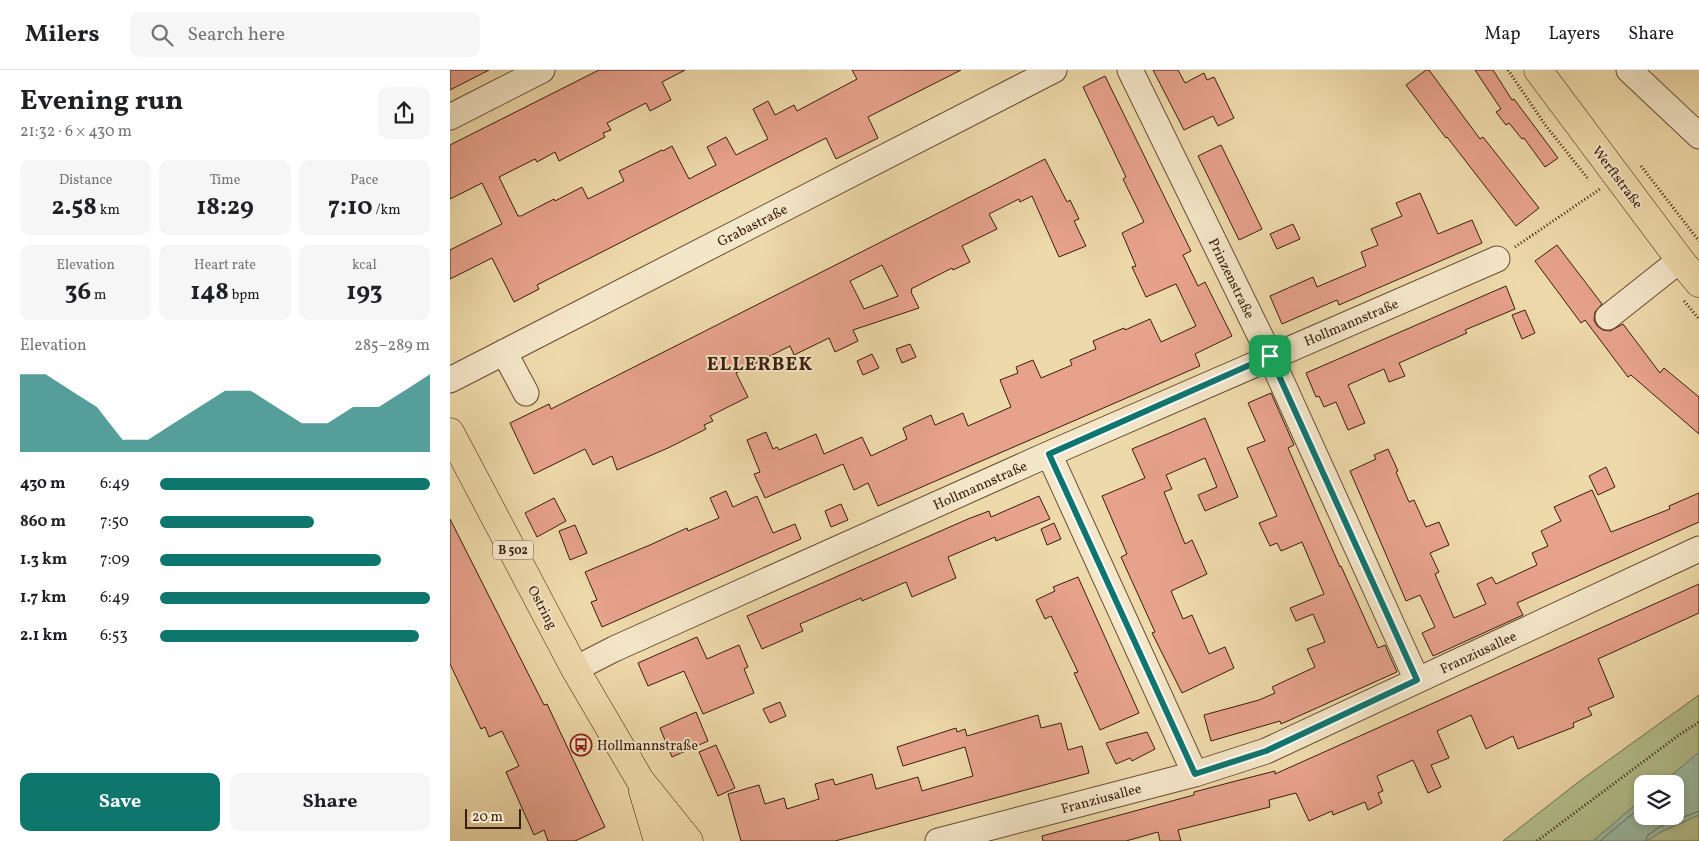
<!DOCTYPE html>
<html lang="en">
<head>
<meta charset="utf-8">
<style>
  body { margin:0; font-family:Vollkorn,serif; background:#f6f6f6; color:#202124; height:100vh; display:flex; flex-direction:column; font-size:19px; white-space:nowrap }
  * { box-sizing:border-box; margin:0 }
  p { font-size:16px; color:#757577 }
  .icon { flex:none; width:28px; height:28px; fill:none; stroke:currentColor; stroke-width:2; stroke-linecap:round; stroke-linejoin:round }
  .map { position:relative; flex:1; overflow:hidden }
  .drawer { display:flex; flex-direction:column; background:#fff; width:450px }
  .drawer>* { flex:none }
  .buttons { position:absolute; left:1184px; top:705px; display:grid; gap:10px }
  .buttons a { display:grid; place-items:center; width:50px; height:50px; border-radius:10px; background:#fff; box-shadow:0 2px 8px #0003; font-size:25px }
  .scale { position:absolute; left:15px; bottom:12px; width:56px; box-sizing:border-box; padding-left:5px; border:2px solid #391d0d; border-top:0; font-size:14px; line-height:18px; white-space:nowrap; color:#391d0d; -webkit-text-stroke:4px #f4e6c8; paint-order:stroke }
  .pin { position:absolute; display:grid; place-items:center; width:42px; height:42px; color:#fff; margin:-21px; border-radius:10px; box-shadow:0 2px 8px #0006 }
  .round { display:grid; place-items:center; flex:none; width:52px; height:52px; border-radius:10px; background:#f6f6f6 }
  .overview { display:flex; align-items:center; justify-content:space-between; height:85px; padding:0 20px }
  h1 { font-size:28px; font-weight:700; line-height:38px }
  .figures { display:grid; grid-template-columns:repeat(3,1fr); gap:8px; height:85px; padding:5px 20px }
  .figures div { display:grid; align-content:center; border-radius:10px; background:#f6f6f6; text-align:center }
  .figures b { font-size:25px; font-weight:700 }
  .figures small { font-size:14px; font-weight:400 }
  .figures p { font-size:14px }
  .chart { height:140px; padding:10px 20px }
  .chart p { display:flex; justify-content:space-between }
  .chart svg { width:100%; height:90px; margin-top:5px; fill:#0f766e; opacity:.7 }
  .primary-button { display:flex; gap:10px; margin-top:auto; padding:10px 20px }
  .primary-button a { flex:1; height:58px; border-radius:10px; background:#0f766e; color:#fff; font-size:20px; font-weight:700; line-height:58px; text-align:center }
  .primary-button a+a { background:#f6f6f6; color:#202124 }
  ul { padding:0 20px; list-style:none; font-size:16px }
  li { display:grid; grid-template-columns:80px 60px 1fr; align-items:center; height:38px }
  li i { height:12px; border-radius:6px; background:#0f766e }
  header { display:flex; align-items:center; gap:30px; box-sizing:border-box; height:70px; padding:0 25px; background:#fff; border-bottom:1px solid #e0e0e0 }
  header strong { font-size:24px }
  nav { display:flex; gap:28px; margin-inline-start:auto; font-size:18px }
  .search { width:350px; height:45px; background:#f6f6f6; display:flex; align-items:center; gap:12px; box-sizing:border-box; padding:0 18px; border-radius:10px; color:#757577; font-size:19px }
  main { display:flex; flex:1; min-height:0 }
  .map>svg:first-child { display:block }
  .green { fill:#b3c08d; stroke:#766e4d; fill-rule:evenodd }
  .water { fill:#9bbba4; stroke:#747c68 }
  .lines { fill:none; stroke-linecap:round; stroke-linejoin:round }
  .shore { stroke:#6a6c58; stroke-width:1 }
  .building { fill:#e7a28c; stroke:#391d0d; fill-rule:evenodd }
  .minor-casing { stroke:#664c34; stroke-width:27 }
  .major-casing { stroke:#391d0d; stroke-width:29 }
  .path { stroke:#391d0d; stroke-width:3; stroke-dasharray:1 2.5; stroke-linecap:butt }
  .minor { stroke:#f4e6c8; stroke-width:25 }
  .major { stroke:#eed9aa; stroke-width:28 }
  .route-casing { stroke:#fff; stroke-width:10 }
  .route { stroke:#0f766e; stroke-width:6 }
  .labels { text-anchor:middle; stroke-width:4; stroke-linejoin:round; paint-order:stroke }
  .shield { fill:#f4e6c8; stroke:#715945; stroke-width:1 }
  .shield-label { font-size:12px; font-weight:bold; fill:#391d0d }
  .street-label { font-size:14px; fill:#391d0d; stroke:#f4e6c8 }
  .poi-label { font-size:14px; fill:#391d0d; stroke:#f4e6c8; text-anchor:start }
  .district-label { font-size:19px; font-weight:bold; letter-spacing:1px; fill:#391d0d; stroke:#f4e6c8 }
</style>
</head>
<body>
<header>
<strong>Milers</strong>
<div class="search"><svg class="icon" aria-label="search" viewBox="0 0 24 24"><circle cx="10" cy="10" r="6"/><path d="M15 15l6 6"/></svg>Search here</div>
<nav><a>Map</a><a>Layers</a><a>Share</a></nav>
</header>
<main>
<section class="drawer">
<div class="overview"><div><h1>Evening run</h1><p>21:32 · 6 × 430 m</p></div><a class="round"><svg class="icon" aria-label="share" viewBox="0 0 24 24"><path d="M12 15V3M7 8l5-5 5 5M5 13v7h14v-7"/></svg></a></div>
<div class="figures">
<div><p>Distance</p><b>2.58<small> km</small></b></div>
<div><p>Time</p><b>18:29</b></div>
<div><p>Pace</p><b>7:10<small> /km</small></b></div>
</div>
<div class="figures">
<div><p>Elevation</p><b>36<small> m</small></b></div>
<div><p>Heart rate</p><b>148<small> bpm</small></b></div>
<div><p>kcal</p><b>193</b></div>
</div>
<div class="chart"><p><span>Elevation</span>285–289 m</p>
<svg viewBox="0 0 160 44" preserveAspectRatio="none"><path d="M0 44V6L10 6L20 14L30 22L40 38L50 38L60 30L70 22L80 14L90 14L100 22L110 30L120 30L130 22L140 22L150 14L160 6V44z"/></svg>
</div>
<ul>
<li><b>430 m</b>6:49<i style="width:100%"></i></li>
<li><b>860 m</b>7:50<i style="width:57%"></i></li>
<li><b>1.3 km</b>7:09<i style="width:82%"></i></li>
<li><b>1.7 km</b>6:49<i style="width:100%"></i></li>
<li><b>2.1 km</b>6:53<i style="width:96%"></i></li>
</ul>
<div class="primary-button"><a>Save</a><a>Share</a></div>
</section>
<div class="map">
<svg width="1249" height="771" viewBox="0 0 1249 771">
  <rect width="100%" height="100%" fill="#eed9aa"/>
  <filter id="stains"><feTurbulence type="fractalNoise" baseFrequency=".004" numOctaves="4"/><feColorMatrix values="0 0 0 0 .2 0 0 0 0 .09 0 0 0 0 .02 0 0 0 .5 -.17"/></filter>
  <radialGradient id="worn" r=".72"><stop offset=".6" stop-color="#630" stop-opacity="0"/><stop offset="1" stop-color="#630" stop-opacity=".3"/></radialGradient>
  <path class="green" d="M 1249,625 L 1249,771 L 1053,771 L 1131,710 ZM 1192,714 L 1225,714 L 1225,746 L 1192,746 Z"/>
  <path class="water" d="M 1249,682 L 1249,745 L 1211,762 L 1197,771 L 1143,771 L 1192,729 L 1192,746 L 1225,746 L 1225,714 L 1211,714 Z"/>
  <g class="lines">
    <path class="shore" d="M 1150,771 L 1192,736
      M 1196,771 L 1197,766 L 1209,757 L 1249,741"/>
  </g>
  <path class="building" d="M 0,0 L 39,0 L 0,20 Z
    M 149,0 L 235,0 L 212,12 L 221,30 L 200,41 L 196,33 L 157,53 L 161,60 L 153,63 L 155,67 L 109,91 L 105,82 L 87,92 L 85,89 L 49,107 L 68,146 L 71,146 L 104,129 L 105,131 L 132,117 L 138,129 L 174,111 L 169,101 L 212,80 L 213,81 L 222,76 L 239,109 L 266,95 L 257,77 L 276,67 L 286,85 L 318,69 L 303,39 L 318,31 L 325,45 L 344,35 L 347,41 L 407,9 L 402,0 L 511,0 L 418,47 L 428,68 L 386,89 L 376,68 L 87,215 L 89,219 L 64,232 L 42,188 L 0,209 L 0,180 L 52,154 L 32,113 L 0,129 L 0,75 Z
    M 703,0 L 728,0 L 735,13 L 754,3 L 757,10 L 764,7 L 784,48 L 768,56 L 763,46 L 734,60 Z
    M 976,0 L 979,0 L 1030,69 L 1033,67 L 1089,138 L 1066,156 L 997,67 L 996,68 L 956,15 Z
    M 1025,0 L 1043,0 L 1062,30 L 1064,29 L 1108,88 L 1095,97 L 1074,68 L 1072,69 L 1059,53 L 1056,55 L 1046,42 L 1051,39 Z
    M 655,6 L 741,181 L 733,185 L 748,216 L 755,212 L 782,266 L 745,284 L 750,296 L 428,436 L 418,413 L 404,420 L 393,394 L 315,428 L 304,404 L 310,402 L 297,370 L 316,362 L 323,379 L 327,377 L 329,380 L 366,364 L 374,384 L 412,367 L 421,386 L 457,369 L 453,358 L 481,345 L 485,355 L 513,343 L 518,356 L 561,337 L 550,310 L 568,303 L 566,297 L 583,290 L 591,308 L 622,295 L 620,290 L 646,279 L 643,271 L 674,258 L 675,260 L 700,249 L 711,272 L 746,256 L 726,214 L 696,227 L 682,197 L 686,196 L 672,163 L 694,152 L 673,109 L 676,107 L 633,17 Z
    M 771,75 L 812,159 L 789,170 L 748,86 Z
    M 595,89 L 617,132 L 620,130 L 629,149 L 624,151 L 636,176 L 609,187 L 582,126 L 570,132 L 569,129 L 539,144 L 547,159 L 512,176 L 520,192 L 503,200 L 502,198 L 461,219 L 462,221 L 461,222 L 469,238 L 403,260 L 408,271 L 385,282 L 379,268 L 344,285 L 340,276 L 286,303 L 298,327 L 260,346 L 263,351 L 254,355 L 256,359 L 218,378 L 167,400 L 162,386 L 143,395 L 135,379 L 84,404 L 60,353 L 99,334 L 101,339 ZM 432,195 L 448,226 L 414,239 L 400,211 Z
    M 970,123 L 988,164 L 1022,150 L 1032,173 L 889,235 L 887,230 L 832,254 L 820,226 L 863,207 L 867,217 L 916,196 L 911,182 L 928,175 L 921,159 L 952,146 L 946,133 Z
    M 843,154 L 850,169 L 827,179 L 820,164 Z
    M 1107,175 L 1152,234 L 1145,242 L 1144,250 L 1147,256 L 1153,260 L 1160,261 L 1173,254 L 1210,303 L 1214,298 L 1249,327 L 1249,364 L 1181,305 L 1178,307 L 1135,250 L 1131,253 L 1085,191 Z
    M 1056,216 L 1065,239 L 1015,260 L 1017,263 L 949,293 L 955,306 L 939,312 L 934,299 L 898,315 L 915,353 L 898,360 L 886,332 L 874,337 L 869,326 L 866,327 L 856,303 Z
    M 1075,240 L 1085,263 L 1072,269 L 1062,245 Z
    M 460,274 L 466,287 L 452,293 L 446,279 Z
    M 422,284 L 429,298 L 413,305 L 407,291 Z
    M 821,323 L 844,375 L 838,378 L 890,497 L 891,496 L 928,578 L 935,575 L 947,602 L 831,654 L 830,651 L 761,671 L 754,645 L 809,630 L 825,623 L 822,617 L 865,597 L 857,579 L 875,572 L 863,544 L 846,551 L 840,538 L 874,524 L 852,472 L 831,481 L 827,473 L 820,476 L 809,453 L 827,446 L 797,378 L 815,371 L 798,333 Z
    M 755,348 L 788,427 L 755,441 L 748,425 L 767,417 L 755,388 L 716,405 L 722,419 L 714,422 L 735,474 L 742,470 L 757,504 L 721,521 L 733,549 L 742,545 L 759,584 L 775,577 L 784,598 L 732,623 L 702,563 L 705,562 L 671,487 L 677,484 L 652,426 L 695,408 L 682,379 Z
    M 938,379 L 948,401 L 946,402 L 959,432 L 964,430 L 976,457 L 989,452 L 999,475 L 980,483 L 989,502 L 985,504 L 1004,548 L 1036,534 L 1027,514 L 1042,507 L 1046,514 L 1087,495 L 1082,483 L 1098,476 L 1091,461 L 1111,451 L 1104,437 L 1142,420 L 1161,462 L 1220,439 L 1219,436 L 1249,423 L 1249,452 L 1067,533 L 1073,545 L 983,586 L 972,563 L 985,557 L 970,525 L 956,531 L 900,401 L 926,389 L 924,385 Z
    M 1156,397 L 1165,417 L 1148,425 L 1139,406 Z
    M 276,421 L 283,437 L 307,426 L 323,463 L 345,454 L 351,469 L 152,557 L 141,532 L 147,530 L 135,502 L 200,475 L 237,458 L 238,461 L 269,448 L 260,428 Z
    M 589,426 L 600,449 L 546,471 L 545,467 L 498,487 L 506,508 L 462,527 L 456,512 L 412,531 L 411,528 L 350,554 L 353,561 L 312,579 L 297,546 L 518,449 L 539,441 L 541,447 Z
    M 104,428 L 116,451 L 87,467 L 75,443 Z
    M 391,434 L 398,450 L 381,457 L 375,441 Z
    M 0,449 L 94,635 L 97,634 L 155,757 L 125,771 L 98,771 L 94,760 L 84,765 L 56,702 L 69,696 L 52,661 L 39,667 L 35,657 L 31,659 L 0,594 Z
    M 604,453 L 611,469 L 597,475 L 591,459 Z
    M 125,455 L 137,483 L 120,490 L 109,461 Z
    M 628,507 L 689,643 L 650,660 L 624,603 L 628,602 L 601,546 L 595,549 L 586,530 L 605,521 L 603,517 Z
    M 1249,514 L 1249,543 L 1148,589 L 1164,627 L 1138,638 L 1142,645 L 1123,653 L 1124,657 L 1068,679 L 1063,666 L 1036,679 L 1021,645 L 987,661 L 999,688 L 981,695 L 991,717 L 978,723 L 963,690 L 927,706 L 933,721 L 928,723 L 932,733 L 918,740 L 915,732 L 883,745 L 882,741 L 859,751 L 846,723 L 819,730 L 820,737 L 728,760 L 731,771 L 710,771 L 708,762 L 676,771 L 593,771 L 592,766 L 744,725 L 744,722 L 782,712 L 825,701 L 825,704 Z
    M 247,567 L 257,589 L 289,575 L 298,597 L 294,599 L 304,623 L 253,644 L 234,601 L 198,616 L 188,593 Z
    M 330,632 L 336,646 L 320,653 L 313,639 Z
    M 246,642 L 258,671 L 222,687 L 210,658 Z
    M 588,645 L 591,658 L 611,653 L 618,680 L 632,676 L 639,703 L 385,771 L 291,771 L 278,724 L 309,715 L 315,734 L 334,728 L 337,739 L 369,729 L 365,714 L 383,709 L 385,715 L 422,704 L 426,719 L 468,707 L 472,721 L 523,706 L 515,677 L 453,696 L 447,677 L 506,658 L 507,662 L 515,659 L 517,666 Z
    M 697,662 L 705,679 L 682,691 L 680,688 L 666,694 L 656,673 Z
    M 266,675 L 285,718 L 268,726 L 249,682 Z"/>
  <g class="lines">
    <g class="minor-casing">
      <path id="minor" d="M 680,0 L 820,286 L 967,610
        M 1179,0 L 1249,66
        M 0,47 L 92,0
        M 1158,247 L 1230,190
        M 54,282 L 76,323
        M 0,310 L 604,0
        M 599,384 L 745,704
        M 125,599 L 164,579 L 599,384 L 1047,189
        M 488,771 L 745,704 L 816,681 L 1249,479"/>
    </g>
    <g class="major-casing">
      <path id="major" d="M 1088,0 L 1230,190 L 1249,213
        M 0,362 L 125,599 L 190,710 L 239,771
        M 193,721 L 208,771"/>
    </g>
    <path class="path" d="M 1058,0 L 1096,56 L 1139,110
      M 1191,96 L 1249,171
      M 1065,177 L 1150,119
      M 1234,231 L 1249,249
      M 1087,771 L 1229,665 L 1249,652"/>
    <use href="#minor" class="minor"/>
    <use href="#major" class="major"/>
  </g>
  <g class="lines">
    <g class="route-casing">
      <path id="route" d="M 820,286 L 967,610 L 816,681 L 745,704 L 599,384 Z"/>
    </g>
    <use href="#route" class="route"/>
  </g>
  <defs>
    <g id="bus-ring" transform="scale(1.125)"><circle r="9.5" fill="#f4e6c8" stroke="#8f2418" stroke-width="1.5"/><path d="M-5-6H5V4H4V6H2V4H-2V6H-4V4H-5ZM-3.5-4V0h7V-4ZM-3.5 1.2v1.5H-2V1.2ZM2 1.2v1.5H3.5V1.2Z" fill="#8f2418"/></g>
  </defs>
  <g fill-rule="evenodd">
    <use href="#bus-ring" x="131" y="675"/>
  </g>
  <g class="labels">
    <rect class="shield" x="43" y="470.5" width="40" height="19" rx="4"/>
    <g class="shield-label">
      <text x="63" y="484">B 502</text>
    </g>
    <g class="street-label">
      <text transform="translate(1168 107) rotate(53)" y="5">Werftstraße</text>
      <text transform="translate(302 155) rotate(-27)" y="5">Grabastraße</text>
      <text transform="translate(782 208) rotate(64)" y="5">Prinzenstraße</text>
      <text transform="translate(901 252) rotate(-23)" y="5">Hollmannstraße</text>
      <text transform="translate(530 415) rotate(-24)" y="5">Hollmannstraße</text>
      <text transform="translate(93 537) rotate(62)" y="5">Ostring</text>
      <text transform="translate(1028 582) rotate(-25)" y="5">Franziusallee</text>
      <text transform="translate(651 728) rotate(-15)" y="5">Franziusallee</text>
    </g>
    <g class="poi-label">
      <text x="147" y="680">Hollmannstraße</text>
    </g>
    <g class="district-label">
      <text x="310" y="300">ELLERBEK</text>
    </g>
  </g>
  <rect width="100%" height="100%" filter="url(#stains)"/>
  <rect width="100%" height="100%" fill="url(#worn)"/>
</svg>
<div class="buttons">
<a><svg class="icon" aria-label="layers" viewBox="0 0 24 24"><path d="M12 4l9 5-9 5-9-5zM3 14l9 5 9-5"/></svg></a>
</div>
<div class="scale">20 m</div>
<div class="pin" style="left:820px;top:286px;background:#1e9e55"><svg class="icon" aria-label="arrive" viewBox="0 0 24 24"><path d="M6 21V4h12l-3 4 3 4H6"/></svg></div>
</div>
</main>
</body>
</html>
